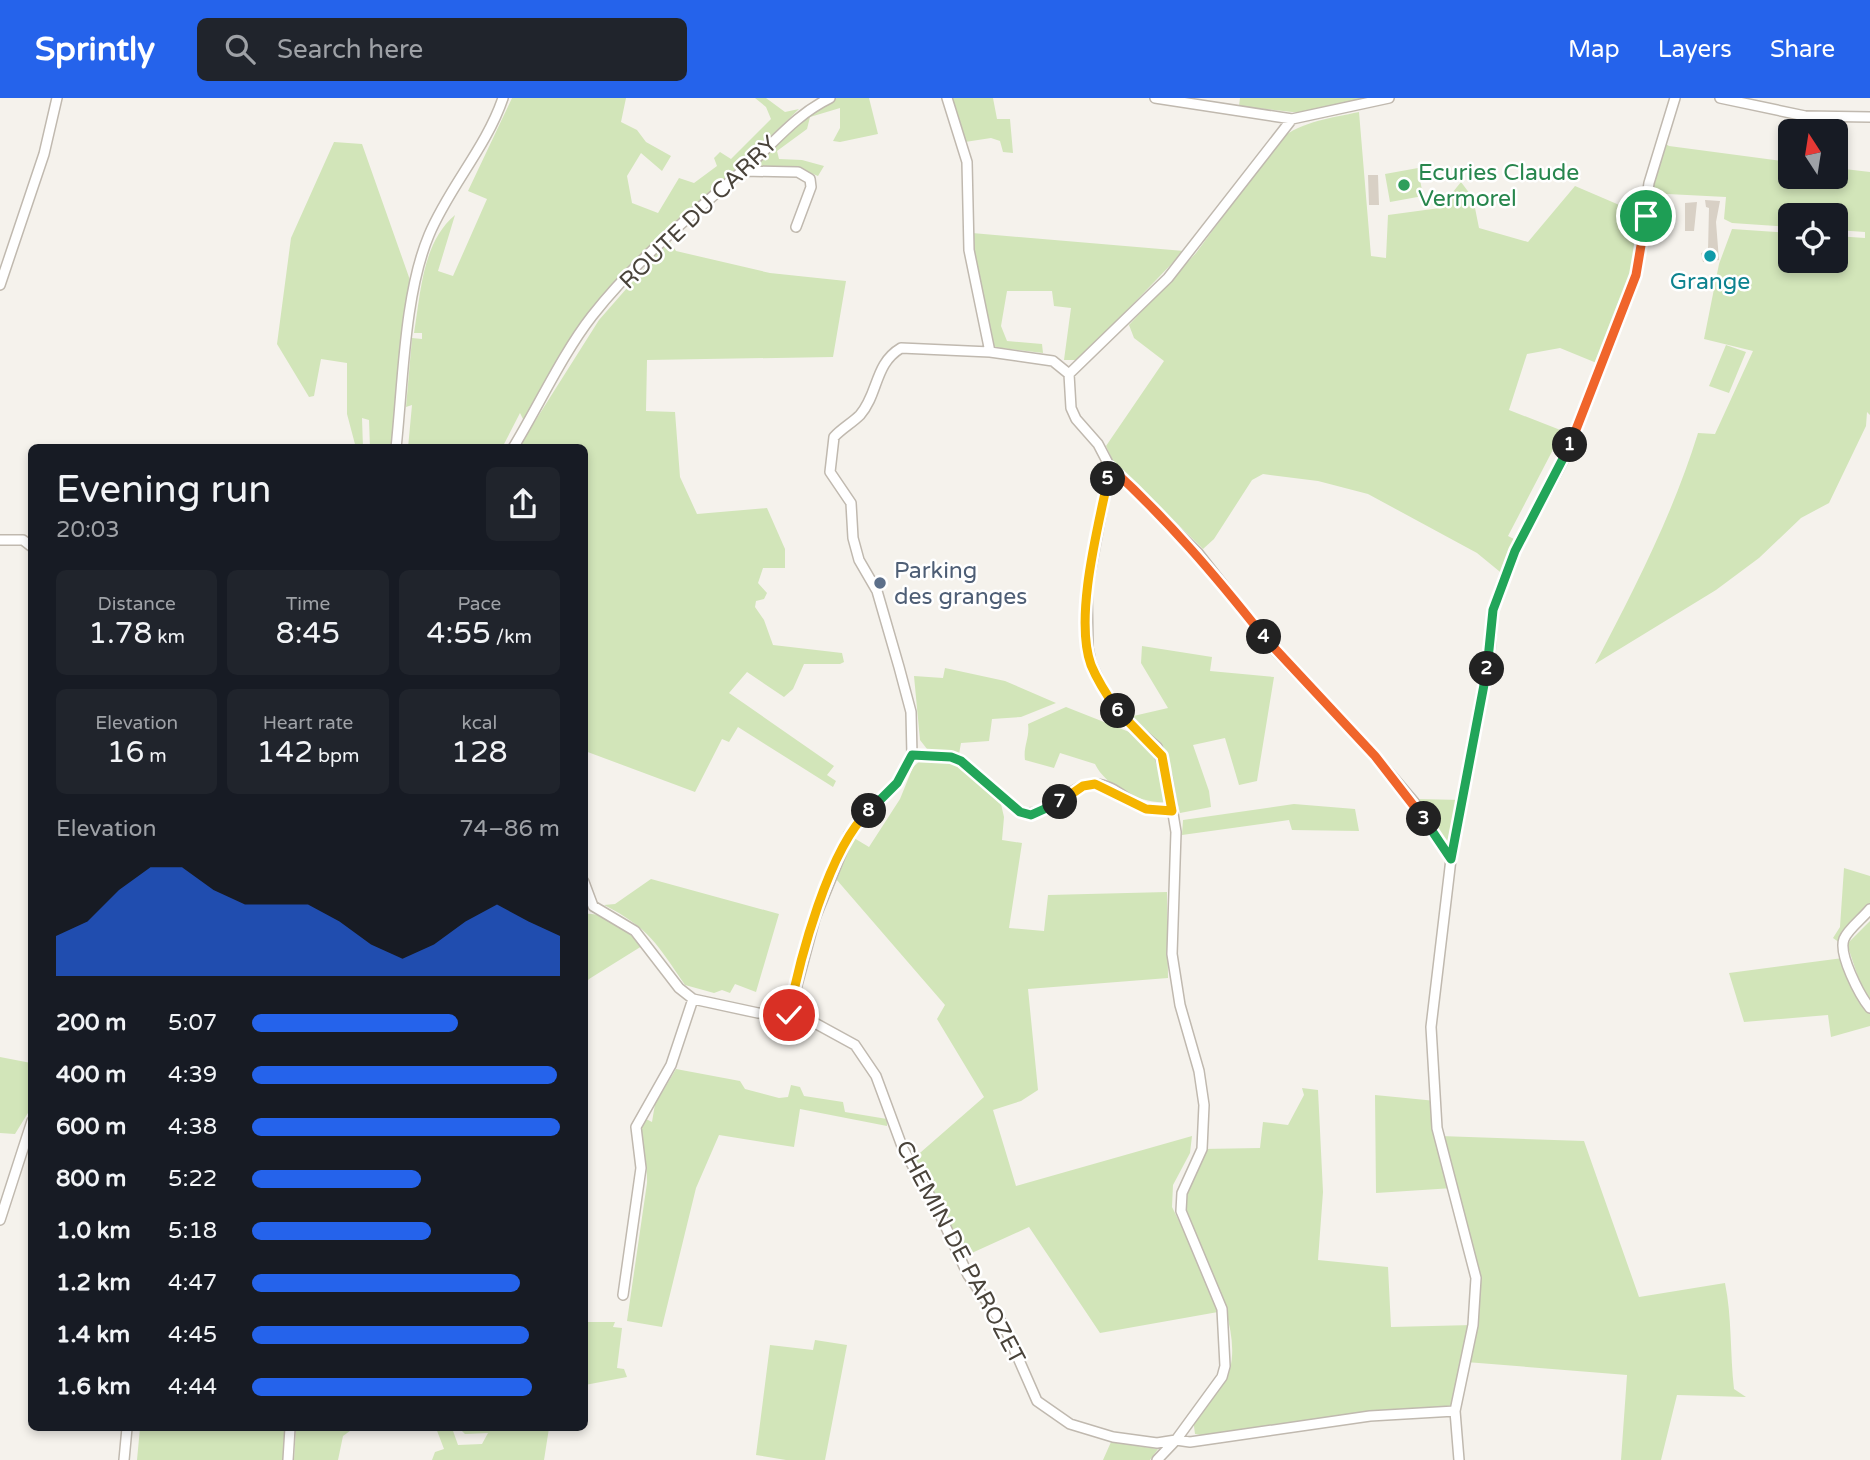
<!DOCTYPE html>
<html lang="en">
<head>
<meta charset="utf-8">
<style>
  body { margin:0; font-family:"Varela Round",sans-serif; background:#20242c; color:#f1f3f6; height:100vh; display:flex; flex-direction:column; font-size:26px; white-space:nowrap }
  * { box-sizing:border-box; margin:0 }
  p { font-size:23px; color:#9ea1a6 }
  .icon { flex:none; width:38px; height:38px; fill:none; stroke:currentColor; stroke-width:2; stroke-linecap:round; stroke-linejoin:round }
  .map { position:relative; flex:1; overflow:hidden }
  .drawer { position:absolute; left:28px; top:346px; width:560px; height:987px; display:flex; flex-direction:column; background:#171b24; border-radius:10px; box-shadow:0 4px 10px #0003 }
  .drawer>* { flex:none }
  .needle { width:46px; rotate:348deg }
  .tools { position:absolute; left:1778px; top:21px; display:grid; gap:14px }
  .tools a { display:grid; place-items:center; width:70px; height:70px; border-radius:10px; background:#171b24; box-shadow:0 4px 10px #0003; font-size:35px }
  .pin { position:absolute; display:grid; place-items:center; width:60px; height:60px; color:#fff; margin:-30px; border:4px solid #fff; border-radius:50%; box-shadow:0 2px 7px #0007 }
  .km { position:absolute; width:35px; height:35px; margin:-18px; border-radius:50%; background:#222; color:#fff; font-size:19px; line-height:35px; text-align:center }
  .round { display:grid; place-items:center; flex:none; width:74px; height:74px; border-radius:10px; background:#20242c }
  .head { display:flex; align-items:center; justify-content:space-between; height:119px; padding:0 28px }
  h1 { font-size:38px; font-weight:600; line-height:52px }
  .figures { display:grid; grid-template-columns:repeat(3,1fr); gap:10px; height:119px; padding:7px 28px }
  .figures div { display:grid; align-content:center; border-radius:10px; background:#20242c; text-align:center }
  .figures b { font-size:30px; font-weight:600 }
  .figures small { font-size:19px; font-weight:400 }
  .figures p { font-size:19px }
  .chart { height:196px; padding:14px 28px }
  .chart p { display:flex; justify-content:space-between }
  .chart svg { width:100%; height:126px; margin-top:7px; fill:#2563eb; opacity:.7 }
  ul { padding:0 28px; list-style:none; font-size:23px }
  li { display:grid; grid-template-columns:112px 84px 1fr; align-items:center; height:52px }
  li i { height:18px; border-radius:9px; background:#2563eb }
  header { display:flex; align-items:center; gap:42px; box-sizing:border-box; height:98px; padding:0 35px; background:#2563eb; color:#fff }
  header strong { font-size:33px }
  nav { display:flex; gap:38px; margin-inline-start:auto; font-size:24px }
  .search { width:490px; height:63px; background:#20242c; display:flex; align-items:center; gap:18px; box-sizing:border-box; padding:0 24px; border-radius:10px; color:#9ea1a6; font-size:26px }
  .map>svg:first-child { display:block }
  .green { fill:#d2e5b9 }
  .building { fill:#d8d0c5 }
  .lines { fill:none; stroke-linecap:round; stroke-linejoin:round }
  .minor-casing { stroke:#c0b9af; stroke-width:12 }
  .minor { stroke:#fff; stroke-width:9 }
  .split-1-casing { stroke:#fff; stroke-width:14 }
  .split-2-casing { stroke:#fff; stroke-width:14 }
  .split-3-casing { stroke:#fff; stroke-width:14 }
  .split-4-casing { stroke:#fff; stroke-width:14 }
  .split-5-casing { stroke:#fff; stroke-width:14 }
  .split-6-casing { stroke:#fff; stroke-width:14 }
  .split-7-casing { stroke:#fff; stroke-width:14 }
  .split-8-casing { stroke:#fff; stroke-width:14 }
  .split-9-casing { stroke:#fff; stroke-width:14 }
  .split-1 { stroke:#f0652b; stroke-width:9 }
  .split-2 { stroke:#22a559; stroke-width:9 }
  .split-3 { stroke:#22a559; stroke-width:9 }
  .split-4 { stroke:#f0652b; stroke-width:9 }
  .split-5 { stroke:#f0652b; stroke-width:9 }
  .split-6 { stroke:#f5b400; stroke-width:9 }
  .split-7 { stroke:#f5b400; stroke-width:9 }
  .split-8 { stroke:#22a559; stroke-width:9 }
  .split-9 { stroke:#f5b400; stroke-width:9 }
  .leisure-dot { fill:#2e9e5b; stroke:#fff; stroke-width:2.5 }
  .culture-dot { fill:#0f9aa8; stroke:#fff; stroke-width:2.5 }
  .service-dot { fill:#5c6f8a; stroke:#fff; stroke-width:2.5 }
  .labels { text-anchor:middle; stroke-width:5; stroke-linejoin:round; paint-order:stroke }
  .leisure-label { font-size:23px; fill:#27864d; stroke:#fff; text-anchor:start }
  .street-label { font-size:23px; fill:#49433a; stroke:#fff }
  .culture-label { font-size:23px; fill:#0d838f; stroke:#fff }
  .service-label { font-size:23px; fill:#4e5e75; stroke:#fff; text-anchor:start }
</style>
</head>
<body>
<header>
<strong>Sprintly</strong>
<div class="search"><svg class="icon" aria-label="search" viewBox="0 0 24 24"><circle cx="10" cy="10" r="6"/><path d="M15 15l6 6"/></svg>Search here</div>
<nav><a>Map</a><a>Layers</a><a>Share</a></nav>
</header>
<div class="map">
<svg width="1870" height="1362" viewBox="0 0 1870 1362">
  <rect width="100%" height="100%" fill="#f5f2ec"/>
  <path class="green" d="M 512,0 L 626,0 L 621,24 L 637,32 L 646,44 L 671,58 L 662,73 L 641,55 L 627,78 L 632,105 L 658,115 L 679,80 L 694,85 L 717,68 L 714,60 L 720,54 L 731,61 L 771,21 L 766,9 L 755,0 L 766,0 L 785,14 L 799,11 L 737,71 L 660,136 L 591,213 L 524,323 L 520,315 L 502,350 L 408,350 L 412,307 L 406,309 L 412,240 L 422,241 L 422,235 L 414,235 C 421,194 422,145 455,117 L 438,173 L 453,178 L 487,101 L 468,93 Z
    M 836,0 L 869,0 L 878,36 L 840,44 L 833,43 L 840,30 L 840,10 L 810,19 L 807,31 L 777,53 L 779,61 L 802,62 L 824,68 L 818,78 L 798,70 L 753,70 L 754,66 L 816,10 Z
    M 950,0 L 993,0 L 997,21 L 1010,21 L 1013,55 L 1003,54 L 1000,43 L 991,40 L 965,44 Z
    M 1240,0 L 1368,0 L 1301,15 L 1239,8 Z
    M 1359,14 L 1371,158 L 1386,160 L 1388,117 L 1440,110 L 1461,84 L 1473,100 L 1479,130 L 1528,144 L 1575,88 L 1645,118 L 1640,164 L 1599,266 L 1560,250 L 1527,256 L 1509,312 L 1568,335 L 1565,342 L 1558,342 L 1508,438 L 1520,444 L 1505,478 L 1477,455 L 1368,396 L 1318,383 L 1263,376 L 1252,382 L 1214,441 L 1203,451 L 1113,363 L 1106,348 L 1164,263 L 1134,240 L 1129,227 L 1196,155 L 1280,41 C 1303,23 1331,20 1359,14 Z
    M 1660,42 L 1669,48 L 1790,64 L 1790,79 L 1836,79 L 1836,70 L 1870,74 L 1870,317 L 1867,314 L 1866,328 L 1829,405 L 1801,420 L 1759,460 L 1716,492 L 1595,566 C 1634,492 1673,416 1698,335 L 1715,336 L 1753,253 L 1704,241 L 1719,166 L 1732,131 L 1790,135 L 1790,163 L 1836,163 L 1836,138 L 1865,140 L 1865,134 L 1836,132 L 1836,117 L 1790,117 L 1790,129 L 1732,125 L 1724,121 L 1726,99 L 1648,95 Z
    M 334,44 L 362,46 L 410,182 L 392,350 L 370,350 L 369,322 L 362,320 L 363,350 L 356,350 L 347,316 L 347,265 L 321,261 L 314,298 L 309,299 L 277,246 L 291,140 Z
    M 1418,70 L 1423,98 L 1390,104 L 1385,76 Z
    M 972,135 L 1184,153 L 1079,262 L 1064,262 L 1071,210 L 1054,208 L 1052,193 L 1007,193 L 1001,228 L 1007,243 L 1042,246 L 1043,255 L 993,249 L 972,150 Z
    M 669,142 L 676,153 L 770,175 L 846,183 L 833,259 L 647,262 L 646,313 L 675,314 L 680,379 L 697,416 L 767,410 L 785,451 L 785,470 L 763,470 L 758,485 L 767,495 L 764,501 L 756,503 L 755,509 L 764,522 L 773,547 L 842,555 L 844,564 L 840,566 L 804,566 L 793,591 L 784,599 L 747,574 L 729,595 L 834,668 L 827,677 L 836,683 L 833,689 L 738,629 L 729,644 L 722,641 L 695,694 L 585,653 L 584,350 L 518,350 L 599,222 Z
    M 1726,247 L 1746,254 L 1729,295 L 1709,288 Z
    M 1142,548 L 1212,559 L 1210,573 L 1274,579 L 1257,683 L 1239,687 L 1225,640 L 1193,647 L 1209,693 L 1211,709 L 1180,715 L 1164,651 L 1129,619 L 1168,610 L 1141,565 Z
    M 945,570 L 1005,583 L 1056,605 L 1021,619 L 992,621 L 989,643 L 961,645 L 959,656 L 927,651 L 920,642 L 914,578 L 943,580 Z
    M 1066,609 L 1142,639 L 1159,663 L 1166,704 C 1142,706 1106,689 1095,666 L 1060,655 L 1054,670 L 1025,662 C 1023,648 1030,640 1028,626 Z
    M 922,661 L 953,664 L 1001,706 L 1004,719 L 1002,742 L 1022,745 L 1009,830 L 1044,833 L 1048,797 L 1167,794 L 1168,880 L 1028,891 L 1038,992 L 1021,1003 L 993,1012 L 1016,1088 L 1192,1038 L 1190,1055 L 1173,1087 L 1172,1109 L 1216,1197 L 1218,1214 L 1100,1235 L 1029,1129 L 963,1159 L 913,1061 L 984,999 L 937,921 L 945,907 L 836,781 L 854,740 L 869,749 L 900,701 L 913,669 Z
    M 1416,701 L 1463,702 L 1449,748 Z
    M 1294,706 L 1355,711 L 1359,733 L 1292,732 L 1289,722 L 1182,737 L 1183,722 Z
    M 1844,770 L 1870,778 L 1870,811 L 1843,847 L 1833,840 L 1840,829 Z
    M 651,781 L 779,816 L 756,894 L 735,886 L 730,895 L 722,892 L 714,895 L 685,887 C 657,846 649,830 604,807 L 615,806 Z
    M 585,816 C 605,814 629,833 642,848 L 589,881 L 585,887 Z
    M 1870,823 L 1870,928 L 1831,939 L 1828,917 L 1744,924 L 1729,875 L 1843,860 L 1858,901 L 1865,900 L 1847,846 Z
    M 0,959 L 31,965 L 31,1010 L 15,1036 L 0,1035 Z
    M 676,971 L 740,983 L 745,991 L 779,1000 L 788,999 L 791,987 L 800,989 L 804,998 L 843,1004 L 845,1014 L 887,1021 L 887,1028 L 800,1011 L 794,1049 L 719,1037 L 696,1090 L 662,1229 L 627,1223 L 647,1085 C 648,1061 636,1041 644,1020 L 652,1024 L 655,1006 Z
    M 1302,990 L 1318,992 L 1323,1094 L 1318,1162 L 1388,1169 L 1391,1229 L 1473,1227 L 1476,1180 L 1453,1090 L 1376,1095 L 1375,997 L 1436,1003 L 1440,1038 L 1584,1043 L 1639,1199 L 1725,1185 C 1732,1219 1730,1256 1734,1291 L 1746,1299 L 1677,1297 L 1661,1362 L 1621,1362 L 1627,1277 L 1466,1264 L 1455,1313 L 1220,1340 L 1195,1336 L 1193,1320 C 1203,1310 1215,1299 1223,1287 C 1253,1241 1202,1156 1181,1113 L 1182,1095 L 1202,1051 L 1260,1050 L 1263,1024 L 1288,1027 L 1304,997 Z
    M 585,1224 L 615,1224 L 613,1229 L 622,1230 L 617,1270 L 624,1271 L 627,1279 L 585,1287 Z
    M 815,1242 L 847,1247 L 825,1362 L 786,1362 L 756,1357 L 770,1247 L 813,1252 Z
    M 140,1330 L 285,1330 L 283,1362 L 137,1362 Z
    M 296,1330 L 354,1330 L 343,1338 L 338,1362 L 294,1362 Z
    M 436,1330 L 452,1330 L 458,1347 L 482,1346 L 488,1335 L 465,1336 L 459,1330 L 549,1330 L 544,1362 L 432,1362 L 435,1354 L 444,1351 Z
    M 1111,1344 L 1158,1351 L 1150,1362 L 1103,1362 Z"/>
  <path class="building" d="M 1368,77 L 1378,77 L 1379,107 L 1369,107 Z
    M 1705,102 L 1720,103 L 1716,124 L 1719,162 L 1703,164 L 1701,155 L 1708,153 L 1709,110 L 1706,109 Z
    M 1697,104 L 1694,133 L 1685,133 L 1685,105 Z"/>
  <g class="lines">
    <g class="minor-casing">
      <path id="minor" d="M 947,0 L 967,64 L 969,152 L 990,254
        M 1155,0 L 1292,21 L 1389,0
        M 1720,0 L 1805,18 L 1870,19
        M 743,73 L 798,74 L 810,81 L 811,89 L 796,129
        M 0,187 L 44,56 L 57,0
        M 1069,276 L 1071,310 L 1076,321 L 1098,346 L 1110,369 L 1198,455 L 1270,547 L 1375,658 L 1414,704 L 1451,761
        M 1069,276 L 1168,180 L 1292,21
        M 396,350 C 403,286 404,196 429,137 C 449,89 486,50 503,0
        M 513,350 C 538,309 563,255 592,218 C 635,163 689,119 741,74 C 772,48 793,18 830,0
        M 0,442 L 23,442 L 32,449
        M 912,657 L 951,659 L 961,663 L 1020,714 C 1052,722 1068,685 1095,686 C 1113,686 1128,704 1144,710 C 1153,713 1163,712 1172,713
        M 584,784 L 593,808 L 635,833 L 679,890 L 693,901 L 758,915 L 789,917 L 813,924 L 855,947 L 876,978 L 903,1051 L 937,1110 L 968,1177 L 1004,1228 L 1037,1303 L 1070,1326 L 1113,1339 L 1157,1345 L 1176,1342 L 1222,1279 L 1225,1268 L 1222,1211 L 1181,1113 L 1182,1095 L 1202,1051 L 1204,1007 L 1199,973 L 1180,907 L 1172,856 L 1176,734 L 1167,679 L 1157,649 L 1123,620 L 1105,594 L 1091,565 L 1088,550 L 1087,491 L 1110,369
        M 1870,811 C 1863,820 1848,831 1844,841 C 1838,856 1860,898 1870,910
        M 789,917 L 815,820 L 849,736 L 897,685 L 912,657 L 911,614 L 899,569 L 877,493 L 859,462 L 853,440 L 851,405 L 830,374 L 834,339 C 841,331 852,325 860,317 C 879,295 874,266 901,250 L 990,254 L 1053,263 L 1069,276
        M 0,1122 L 32,1023
        M 623,1197 L 641,1070 L 636,1029 L 671,967 L 693,901
        M 124,1362 L 127,1330
        M 288,1362 L 290,1330
        M 1157,1362 L 1176,1342 L 1190,1344 L 1370,1318 L 1455,1313
        M 1459,1362 L 1455,1313 L 1473,1227 L 1476,1180 L 1437,1030 L 1431,929 L 1451,761 L 1490,552 L 1493,512 L 1515,453 L 1564,361 L 1636,177 L 1649,85 L 1675,0"/>
    </g>
    <use href="#minor" class="minor"/>
  </g>
  <g class="lines">
    <g class="split-1-casing">
      <path id="split-1" d="M 1570,347 L 1636,177 L 1646,118"/>
    </g>
    <g class="split-2-casing">
      <path id="split-2" d="M 1487,571 L 1493,512 L 1515,453 L 1570,347"/>
    </g>
    <g class="split-3-casing">
      <path id="split-3" d="M 1424,721 L 1451,761 L 1487,571"/>
    </g>
    <g class="split-4-casing">
      <path id="split-4" d="M 1264,539 L 1375,658 L 1424,721"/>
    </g>
    <g class="split-5-casing">
      <path id="split-5" d="M 1108,381 L 1110,369 C 1168,422 1215,477 1264,539"/>
    </g>
    <g class="split-6-casing">
      <path id="split-6" d="M 1108,381 C 1098,429 1074,520 1091,567 C 1098,584 1108,599 1118,613"/>
    </g>
    <g class="split-7-casing">
      <path id="split-7" d="M 1060,704 L 1083,688 L 1095,686 L 1146,711 L 1172,713 L 1162,658 L 1118,613"/>
    </g>
    <g class="split-8-casing">
      <path id="split-8" d="M 869,713 L 897,685 L 912,657 L 951,659 L 961,663 L 1020,714 L 1031,717 L 1060,704"/>
    </g>
    <g class="split-9-casing">
      <path id="split-9" d="M 789,917 C 799,863 829,749 869,713"/>
    </g>
    <use href="#split-1" class="split-1"/>
    <use href="#split-2" class="split-2"/>
    <use href="#split-3" class="split-3"/>
    <use href="#split-4" class="split-4"/>
    <use href="#split-5" class="split-5"/>
    <use href="#split-6" class="split-6"/>
    <use href="#split-7" class="split-7"/>
    <use href="#split-8" class="split-8"/>
    <use href="#split-9" class="split-9"/>
  </g>
  <circle class="leisure-dot" cx="1404" cy="87" r="7"/>
  <circle class="culture-dot" cx="1710" cy="158" r="7"/>
  <circle class="service-dot" cx="880" cy="485" r="7"/>
  <g class="labels">
    <g class="leisure-label">
      <text x="1418" y="82">Ecuries Claude<tspan x="1418" dy="26">Vermorel</tspan></text>
    </g>
    <g class="street-label">
      <text transform="translate(698 114) rotate(-44)" y="8">ROUTE DU CARRY</text>
      <text transform="translate(961 1154) rotate(62)" y="8">CHEMIN DE PAROZET</text>
    </g>
    <g class="culture-label">
      <text x="1710" y="191">Grange</text>
    </g>
    <g class="service-label">
      <text x="894" y="480">Parking<tspan x="894" dy="26">des granges</tspan></text>
    </g>
  </g>
</svg>
<div class="tools">
<a><svg class="needle" viewBox="-14 -14 28 28"><path d="M0-13l5 13h-10z" fill="#e53935"/><path d="M0 13l5-13h-10z" fill="#9ea1a6"/></svg></a>
<a><svg class="icon" aria-label="locate" viewBox="0 0 24 24"><circle cx="12" cy="12" r="6"/><path d="M12 2v4M12 18v4M2 12h4M18 12h4"/></svg></a>
</div>
<div class="pin" style="left:1646px;top:118px;background:#1e9e55"><svg class="icon" aria-label="arrive" viewBox="0 0 24 24"><path d="M6 21V4h12l-3 4 3 4H6"/></svg></div>
<div class="pin" style="left:789px;top:917px;background:#d93025"><svg class="icon" aria-label="check" viewBox="0 0 24 24"><path d="M5 12l5 5 9-10"/></svg></div>
<b class="km" style="left:1570px;top:347px">1</b>
<b class="km" style="left:1487px;top:571px">2</b>
<b class="km" style="left:1424px;top:721px">3</b>
<b class="km" style="left:1264px;top:539px">4</b>
<b class="km" style="left:1108px;top:381px">5</b>
<b class="km" style="left:1118px;top:613px">6</b>
<b class="km" style="left:1060px;top:704px">7</b>
<b class="km" style="left:869px;top:713px">8</b>
<section class="drawer">
<div class="head"><div><h1>Evening run</h1><p>20:03</p></div><a class="round"><svg class="icon" aria-label="share" viewBox="0 0 24 24"><path d="M12 15V3M7 8l5-5 5 5M5 13v7h14v-7"/></svg></a></div>
<div class="figures">
<div><p>Distance</p><b>1.78<small> km</small></b></div>
<div><p>Time</p><b>8:45</b></div>
<div><p>Pace</p><b>4:55<small> /km</small></b></div>
</div>
<div class="figures">
<div><p>Elevation</p><b>16<small> m</small></b></div>
<div><p>Heart rate</p><b>142<small> bpm</small></b></div>
<div><p>kcal</p><b>128</b></div>
</div>
<div class="chart"><p><span>Elevation</span>74–86 m</p>
<svg viewBox="0 0 160 44" preserveAspectRatio="none"><path d="M0 44V30L10 25L20 14L30 6L40 6L50 14L60 19L70 19L80 19L90 25L100 33L110 38L120 33L130 25L140 19L150 25L160 30V44z"/></svg>
</div>
<ul>
<li><b>200 m</b>5:07<i style="width:67%"></i></li>
<li><b>400 m</b>4:39<i style="width:99%"></i></li>
<li><b>600 m</b>4:38<i style="width:100%"></i></li>
<li><b>800 m</b>5:22<i style="width:55%"></i></li>
<li><b>1.0 km</b>5:18<i style="width:58%"></i></li>
<li><b>1.2 km</b>4:47<i style="width:87%"></i></li>
<li><b>1.4 km</b>4:45<i style="width:90%"></i></li>
<li><b>1.6 km</b>4:44<i style="width:91%"></i></li>
</ul>
</section>
</div>
</body>
</html>
